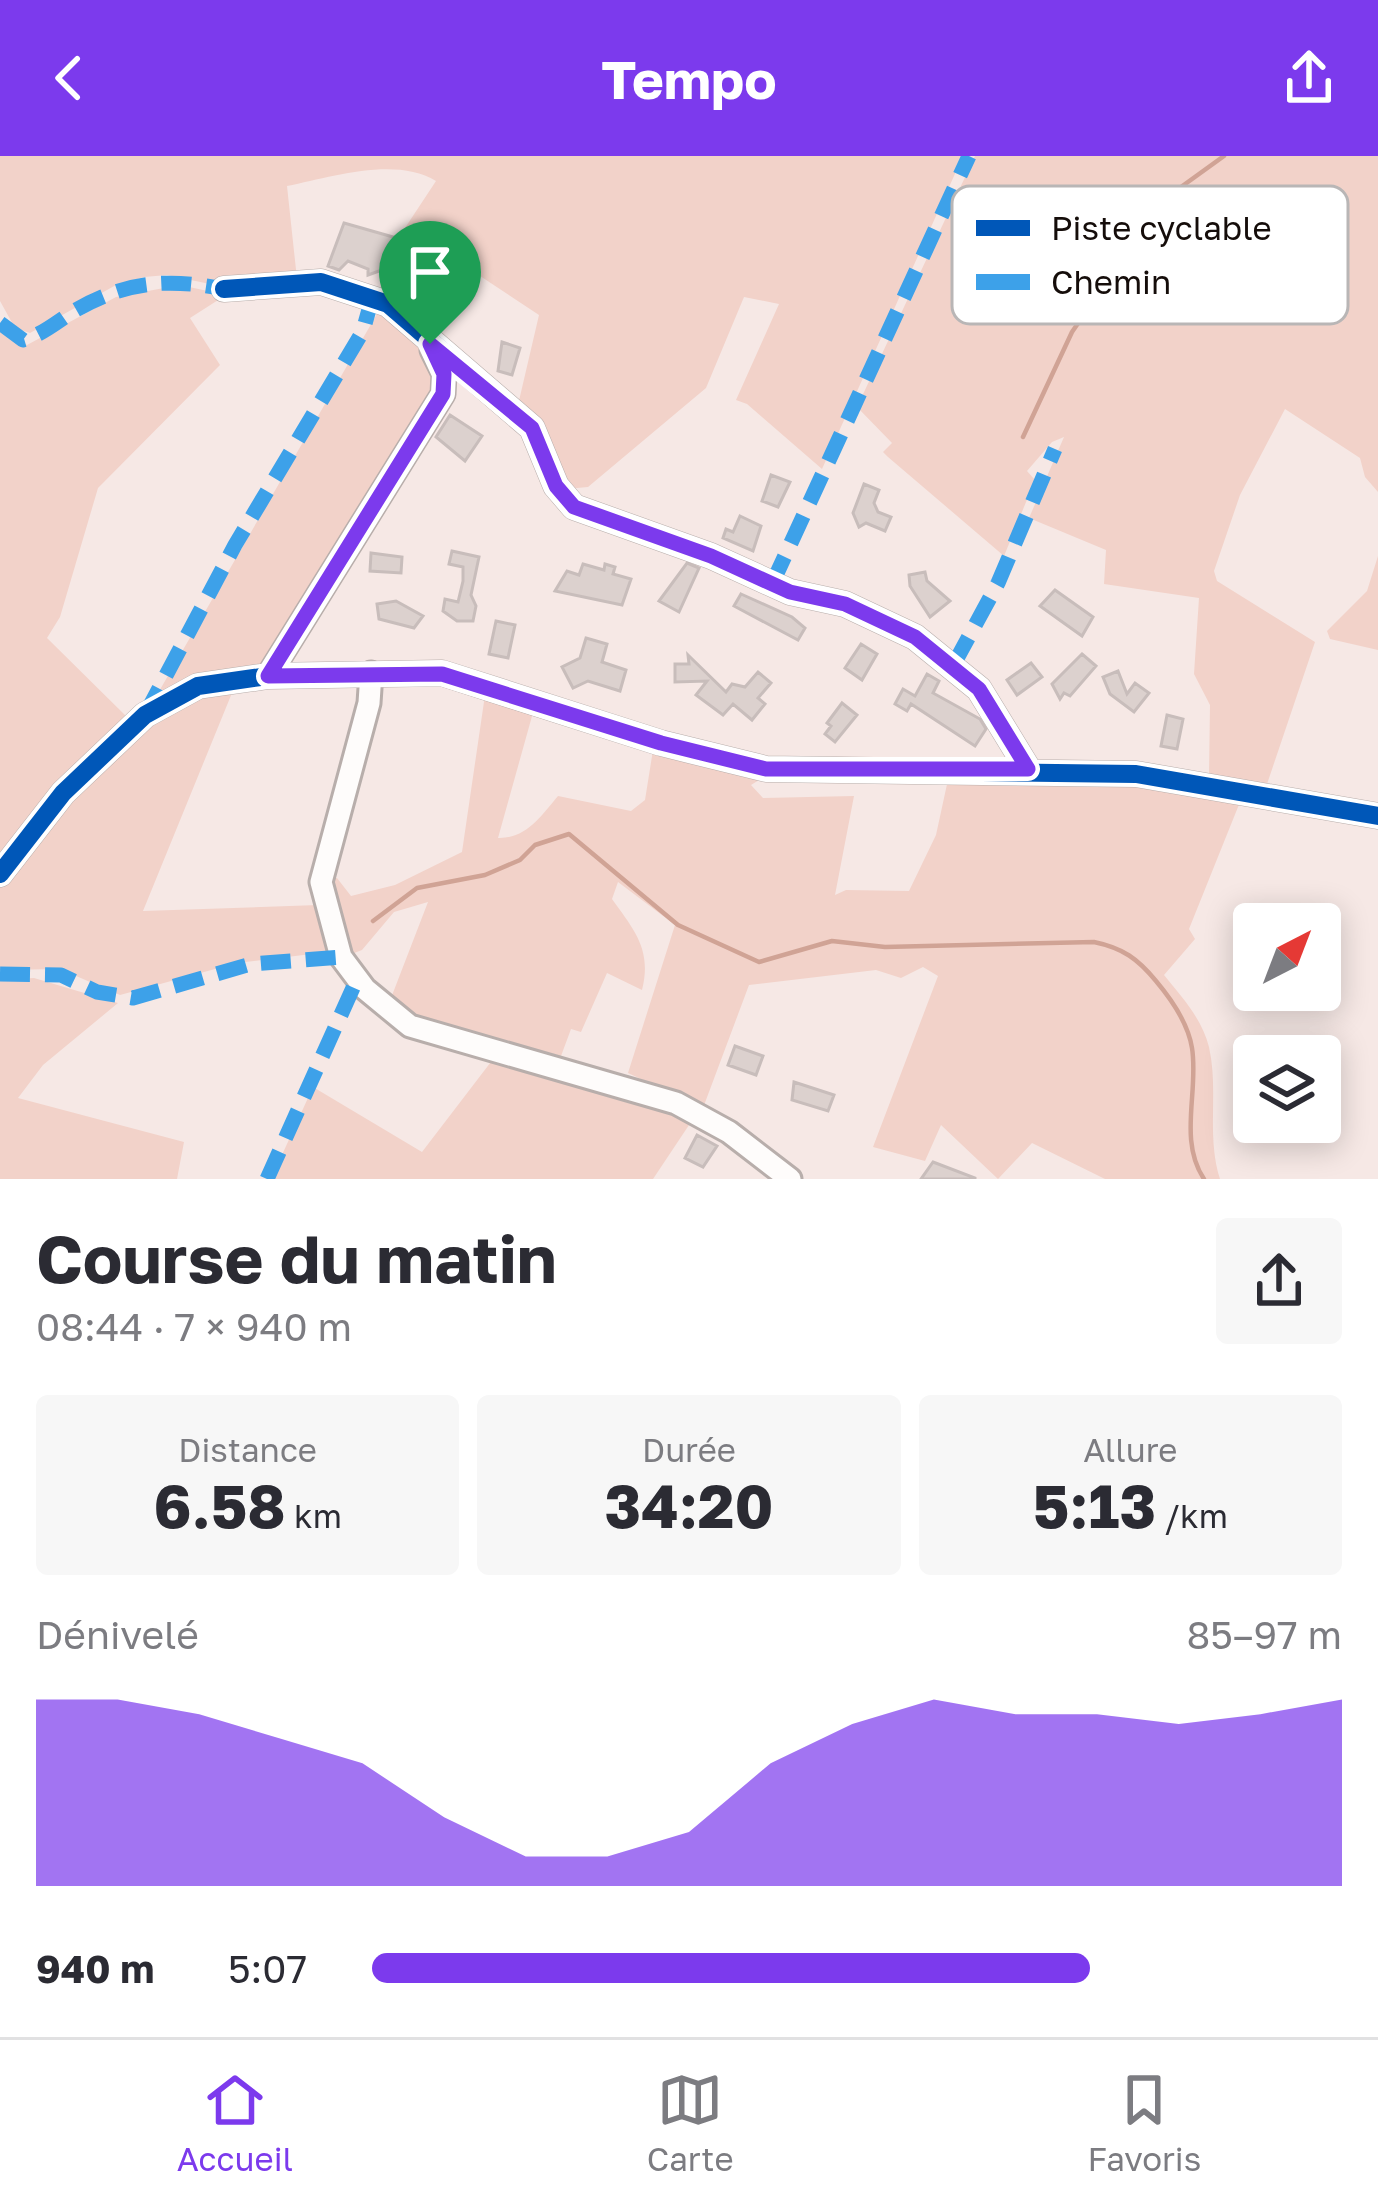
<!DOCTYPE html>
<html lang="fr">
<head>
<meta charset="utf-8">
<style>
  body { margin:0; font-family:"Golos Text",sans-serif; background:#f7f7f7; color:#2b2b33; height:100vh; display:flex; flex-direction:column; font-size:45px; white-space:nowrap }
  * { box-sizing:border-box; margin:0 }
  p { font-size:39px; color:#7c7c81 }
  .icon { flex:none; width:66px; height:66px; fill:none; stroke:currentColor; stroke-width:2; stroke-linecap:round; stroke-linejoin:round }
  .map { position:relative; height:1023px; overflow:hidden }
  .panel { display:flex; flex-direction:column; background:#fff; flex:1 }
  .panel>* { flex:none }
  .needle { width:78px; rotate:42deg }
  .controls { position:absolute; left:1233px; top:747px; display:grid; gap:24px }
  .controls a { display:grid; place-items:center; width:108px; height:108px; border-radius:12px; background:#fff; box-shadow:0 6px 30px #0003; font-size:60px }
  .pin { position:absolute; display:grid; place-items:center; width:102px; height:102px; color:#fff; margin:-123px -51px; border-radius:50% 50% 50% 0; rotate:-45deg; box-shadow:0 0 12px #0007 }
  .pin .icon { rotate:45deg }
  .round { display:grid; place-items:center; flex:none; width:126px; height:126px; border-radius:12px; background:#f7f7f7 }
  .summary { display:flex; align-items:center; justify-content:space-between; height:204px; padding:0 36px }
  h1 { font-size:66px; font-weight:700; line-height:90px }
  .stats { display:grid; grid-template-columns:repeat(3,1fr); gap:18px; height:204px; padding:12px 36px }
  .stats div { display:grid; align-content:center; border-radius:12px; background:#f7f7f7; text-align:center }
  .stats b { font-size:60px; font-weight:700 }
  .stats small { font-size:33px; font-weight:400 }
  .stats p { font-size:33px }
  .chart { height:336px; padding:24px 36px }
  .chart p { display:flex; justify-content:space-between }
  .chart svg { width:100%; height:216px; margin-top:12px; fill:#7c3aed; opacity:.7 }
  ul { padding:0 36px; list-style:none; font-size:39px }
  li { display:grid; grid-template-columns:192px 144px 1fr; align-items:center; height:90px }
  li i { height:30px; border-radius:15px; background:#7c3aed }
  header { display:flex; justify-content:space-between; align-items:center; height:156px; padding:0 36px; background:#7c3aed; color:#fff; font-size:54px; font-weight:700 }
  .dock { display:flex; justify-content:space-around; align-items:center; height:168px; border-top:3px solid #e1e1e2; background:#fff; font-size:33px; color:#7c7c81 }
  .dock a { display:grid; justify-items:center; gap:6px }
  .dock .current { color:#7c3aed }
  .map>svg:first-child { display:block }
  .green { fill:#f2d2c9 }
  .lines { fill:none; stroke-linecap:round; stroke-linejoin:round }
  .stream { stroke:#d0a395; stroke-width:4.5 }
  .building { fill:#dcd1ce; stroke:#c8bdbb; stroke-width:3 }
  .minor-casing { stroke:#b8aeab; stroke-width:27 }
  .minor { stroke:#fefcfb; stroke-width:21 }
  .quiet { stroke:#3da1e9; stroke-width:15; stroke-dasharray:30 15; stroke-linecap:butt }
  .cycleway-casing { stroke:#fff; stroke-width:26 }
  .cycleway { stroke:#0057b8; stroke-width:18 }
  .route-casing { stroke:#fff; stroke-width:24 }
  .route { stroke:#7c3aed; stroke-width:15 }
  .key { fill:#fff; stroke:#b9b6b6; stroke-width:3 }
  .key-label { font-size:33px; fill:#150d0a }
</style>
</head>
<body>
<header><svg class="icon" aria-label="back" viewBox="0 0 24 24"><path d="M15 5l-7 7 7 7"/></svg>Tempo<svg class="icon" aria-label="share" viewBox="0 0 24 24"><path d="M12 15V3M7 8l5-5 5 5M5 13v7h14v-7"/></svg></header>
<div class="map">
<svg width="1378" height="1023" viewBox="0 0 1378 1023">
  <rect width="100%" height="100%" fill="#f6e8e5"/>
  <path class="green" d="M 0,0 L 963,0 L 822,313 L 747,248 L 736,244 L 779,148 L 744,141 L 706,232 L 588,331 L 566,333 L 518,249 L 539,159 L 474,116 L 468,89 L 450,101 L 405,72 L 436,25 C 396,0 331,21 287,30 L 297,123 L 224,131 L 167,119 L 144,121 L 116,129 L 30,177 L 15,172 L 0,145 Z
    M 975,0 L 1378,0 L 1378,336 L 1365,321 L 1360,302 L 1285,253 L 1240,339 L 1214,415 L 1217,425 L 1315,486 L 1266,631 L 1209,621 L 1210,549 L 1194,518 L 1199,442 L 1104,428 L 1106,394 L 1029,362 L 1064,281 L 1052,286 L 1027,315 L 1035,324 L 1004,400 L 888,301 L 883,296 L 892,287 L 857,251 Z
    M 180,129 L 226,139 L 190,162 L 220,209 L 98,332 L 60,461 L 47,482 L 128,562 L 0,703 L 0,174 L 27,189 L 116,141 Z
    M 381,151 L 422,191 L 439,230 L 264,508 L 154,544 Z
    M 1378,400 L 1378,494 L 1330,483 L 1327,475 L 1367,435 Z
    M 234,532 L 143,755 L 318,749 L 328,796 L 237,807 L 120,839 L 60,813 L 0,814 L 0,731 L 19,700 L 120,589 L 194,538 Z
    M 485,539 L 534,553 L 498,682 C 526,683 541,660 558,640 L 631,655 L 645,644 L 653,594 L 764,621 L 751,629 L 763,642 L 854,640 L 835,739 L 846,734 L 909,735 L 936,679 L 949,619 L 1132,626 L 1240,646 L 1189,773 L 1195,783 L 1164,819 C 1182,841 1202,863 1209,891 C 1219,935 1206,979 1220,1023 L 1105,1023 L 1032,987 L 998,1023 L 941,969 L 925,1005 L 873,991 L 938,820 L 923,811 L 901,822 L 876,814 L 749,829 L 703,952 L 628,917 L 675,769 L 618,726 L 612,743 C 635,775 652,794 642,834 L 607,817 L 581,876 L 571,873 L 561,900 L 413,860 L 391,842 L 428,746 L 394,756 L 362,794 L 349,799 L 330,723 L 337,722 L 351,740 L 395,729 L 462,696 Z
    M 34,822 L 118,847 L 43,909 L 18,942 L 184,986 L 177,1023 L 0,1023 L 0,824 Z
    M 497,898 L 693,963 L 653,1023 L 271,1023 L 313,931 L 422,996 Z"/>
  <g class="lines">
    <path class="stream" d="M 1023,281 L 1072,176 L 1163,44 L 1224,0
      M 373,765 L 417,732 L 485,719 L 520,704 L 535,689 L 569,678 L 678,769 L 759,806 L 832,785 L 885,791 L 1094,786 C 1123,792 1138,803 1156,825 C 1172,844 1188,867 1192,892 C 1199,935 1178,984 1204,1023"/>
  </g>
  <path class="building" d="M 344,67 L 428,91 L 423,95 L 440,105 L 422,138 L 413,134 L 407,144 L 383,131 L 390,111 L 368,119 L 368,113 L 348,105 L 339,114 L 328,110 Z
    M 502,186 L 520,192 L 512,219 L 498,215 Z
    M 450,259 L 482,280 L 465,305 L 436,281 Z
    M 771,319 L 790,326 L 778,351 L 762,345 Z
    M 864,328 L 879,334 L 874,347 L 878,356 L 891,361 L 885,375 L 866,367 L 859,371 L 853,357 Z
    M 740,360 L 761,370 L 753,395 L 723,382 L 726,373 L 733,376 Z
    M 452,395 L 479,401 L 471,439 L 476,450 L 473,465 L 457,465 L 443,455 L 445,443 L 458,446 L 463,425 L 463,411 L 449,408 Z
    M 371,397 L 402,401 L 401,417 L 370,415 Z
    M 687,407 L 699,412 L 679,456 L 659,445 Z
    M 583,408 L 604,414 L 605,408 L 615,411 L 613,418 L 631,423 L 622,449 L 555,435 L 567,415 L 579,419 Z
    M 925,416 L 927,425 L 950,445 L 930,461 L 910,430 L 909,419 Z
    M 1055,434 L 1093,461 L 1082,480 L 1040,450 Z
    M 741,438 L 792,461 L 805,472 L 798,484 L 734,450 Z
    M 396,445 L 423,460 L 414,472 L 379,463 L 377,448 Z
    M 496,465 L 515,469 L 508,502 L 489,498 Z
    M 586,482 L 607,488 L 602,506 L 626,514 L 620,535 L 588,525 L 573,532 L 562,511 L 580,502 Z
    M 861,488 L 877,498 L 862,524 L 845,512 Z
    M 1082,498 L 1096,510 L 1070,540 L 1064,537 L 1060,543 L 1052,528 Z
    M 688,499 L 726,536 L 732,528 L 745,531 L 758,516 L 771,527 L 758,542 L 765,548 L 752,564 L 733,548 L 723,559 L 696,539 L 707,525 L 675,526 L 675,508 L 689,508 Z
    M 1031,507 L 1042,521 L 1017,539 L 1007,524 Z
    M 1118,515 L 1127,538 L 1135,527 L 1149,537 L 1134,556 L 1110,538 L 1103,521 Z
    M 927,518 L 939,525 L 933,537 L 980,563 L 986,573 L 975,590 L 911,548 L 907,555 L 895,548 L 903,533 L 915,540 Z
    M 842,547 L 857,559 L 835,586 L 825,578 L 831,570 L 827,567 Z
    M 1167,559 L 1183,563 L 1177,593 L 1161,590 Z
    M 735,890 L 763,900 L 756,919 L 728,909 Z
    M 794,926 L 834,939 L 828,955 L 792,944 Z
    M 697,979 L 717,990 L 703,1011 L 685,1002 Z
    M 933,1006 L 975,1022 L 975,1023 L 921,1023 Z"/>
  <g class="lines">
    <g class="minor-casing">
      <path id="minor" d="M 224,133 L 321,126 L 388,148 L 532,272 L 556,330 L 574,351 L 711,400 L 790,436 L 845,448 L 915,481 L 979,533 L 1028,613
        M 371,517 L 369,547 L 321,726 L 341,801 L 365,833 L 410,870 L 676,947 L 729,976 L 790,1023
        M 268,520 L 443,238 L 444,218 L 432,194
        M 0,718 L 63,637 L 145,559 L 198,530 L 268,520 L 442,517 L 661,587 L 766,613 L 1136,618 L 1378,660"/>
    </g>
    <use href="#minor" class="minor"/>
    <path class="quiet" d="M 0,167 L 23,184 C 42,179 58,165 74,155 C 126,125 167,122 224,133
      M 772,428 L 969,0
      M 954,508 L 998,427 L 1055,293
      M 145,559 L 235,389 L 363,175 L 373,139
      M 0,818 L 61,819 L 97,836 L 133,842 L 251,808 L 341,801
      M 267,1023 L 357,823"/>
    <g class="cycleway-casing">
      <path id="cycleway" d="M 224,133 L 321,126 L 388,148 L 532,272 L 556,330 L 574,351 L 711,400 L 790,436 L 845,448 L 915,481 L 979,533 L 1028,613
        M 0,718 L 63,637 L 145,559 L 198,530 L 268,520 L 442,517 L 661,587 L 766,613 L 1136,618 L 1378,660"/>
    </g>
    <use href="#cycleway" class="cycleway"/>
  </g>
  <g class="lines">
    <g class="route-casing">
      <path id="route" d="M 430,188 L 532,272 L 556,330 L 574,351 L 711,400 L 790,436 L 845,448 L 915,481 L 979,533 L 1028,613 L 766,613 L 661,587 L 442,518 L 268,520 L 443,238 L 444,218 Z"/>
    </g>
    <use href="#route" class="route"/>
  </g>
  <rect x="952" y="30" width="396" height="138" rx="18" class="key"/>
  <rect x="976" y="64" width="54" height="16" fill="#0057b8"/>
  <rect x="976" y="118" width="54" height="16" fill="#3da1e9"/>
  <g class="key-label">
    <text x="1051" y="84">Piste cyclable</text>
    <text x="1051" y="138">Chemin</text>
  </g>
</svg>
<div class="controls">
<a><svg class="needle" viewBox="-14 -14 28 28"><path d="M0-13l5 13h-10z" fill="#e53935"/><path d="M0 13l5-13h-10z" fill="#7c7c81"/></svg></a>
<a><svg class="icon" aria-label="layers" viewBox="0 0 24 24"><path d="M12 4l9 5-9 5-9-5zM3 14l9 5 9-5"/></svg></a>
</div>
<div class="pin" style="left:430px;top:188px;background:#1e9e55"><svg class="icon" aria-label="arrive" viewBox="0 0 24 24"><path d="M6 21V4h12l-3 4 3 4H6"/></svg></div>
</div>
<section class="panel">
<div class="summary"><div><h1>Course du matin</h1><p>08:44 · 7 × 940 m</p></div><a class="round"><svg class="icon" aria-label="share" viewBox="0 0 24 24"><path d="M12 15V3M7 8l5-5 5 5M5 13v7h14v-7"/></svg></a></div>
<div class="stats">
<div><p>Distance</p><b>6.58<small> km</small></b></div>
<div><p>Durée</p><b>34:20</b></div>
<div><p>Allure</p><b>5:13<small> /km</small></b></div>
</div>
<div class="chart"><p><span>Dénivelé</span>85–97 m</p>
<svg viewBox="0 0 160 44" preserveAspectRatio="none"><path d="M0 44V6L10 6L20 9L30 14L40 19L50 30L60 38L70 38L80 33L90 19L100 11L110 6L120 9L130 9L140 11L150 9L160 6V44z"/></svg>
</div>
<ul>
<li><b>940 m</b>5:07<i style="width:74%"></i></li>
</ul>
</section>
<nav class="dock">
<a class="current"><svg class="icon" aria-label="home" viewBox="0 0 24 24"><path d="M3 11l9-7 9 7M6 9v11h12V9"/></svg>Accueil</a>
<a><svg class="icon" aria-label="map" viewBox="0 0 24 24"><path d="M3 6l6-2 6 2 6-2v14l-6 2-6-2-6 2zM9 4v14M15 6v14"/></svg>Carte</a>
<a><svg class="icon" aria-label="saved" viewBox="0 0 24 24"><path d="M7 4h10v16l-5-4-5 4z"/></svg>Favoris</a>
</nav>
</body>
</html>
